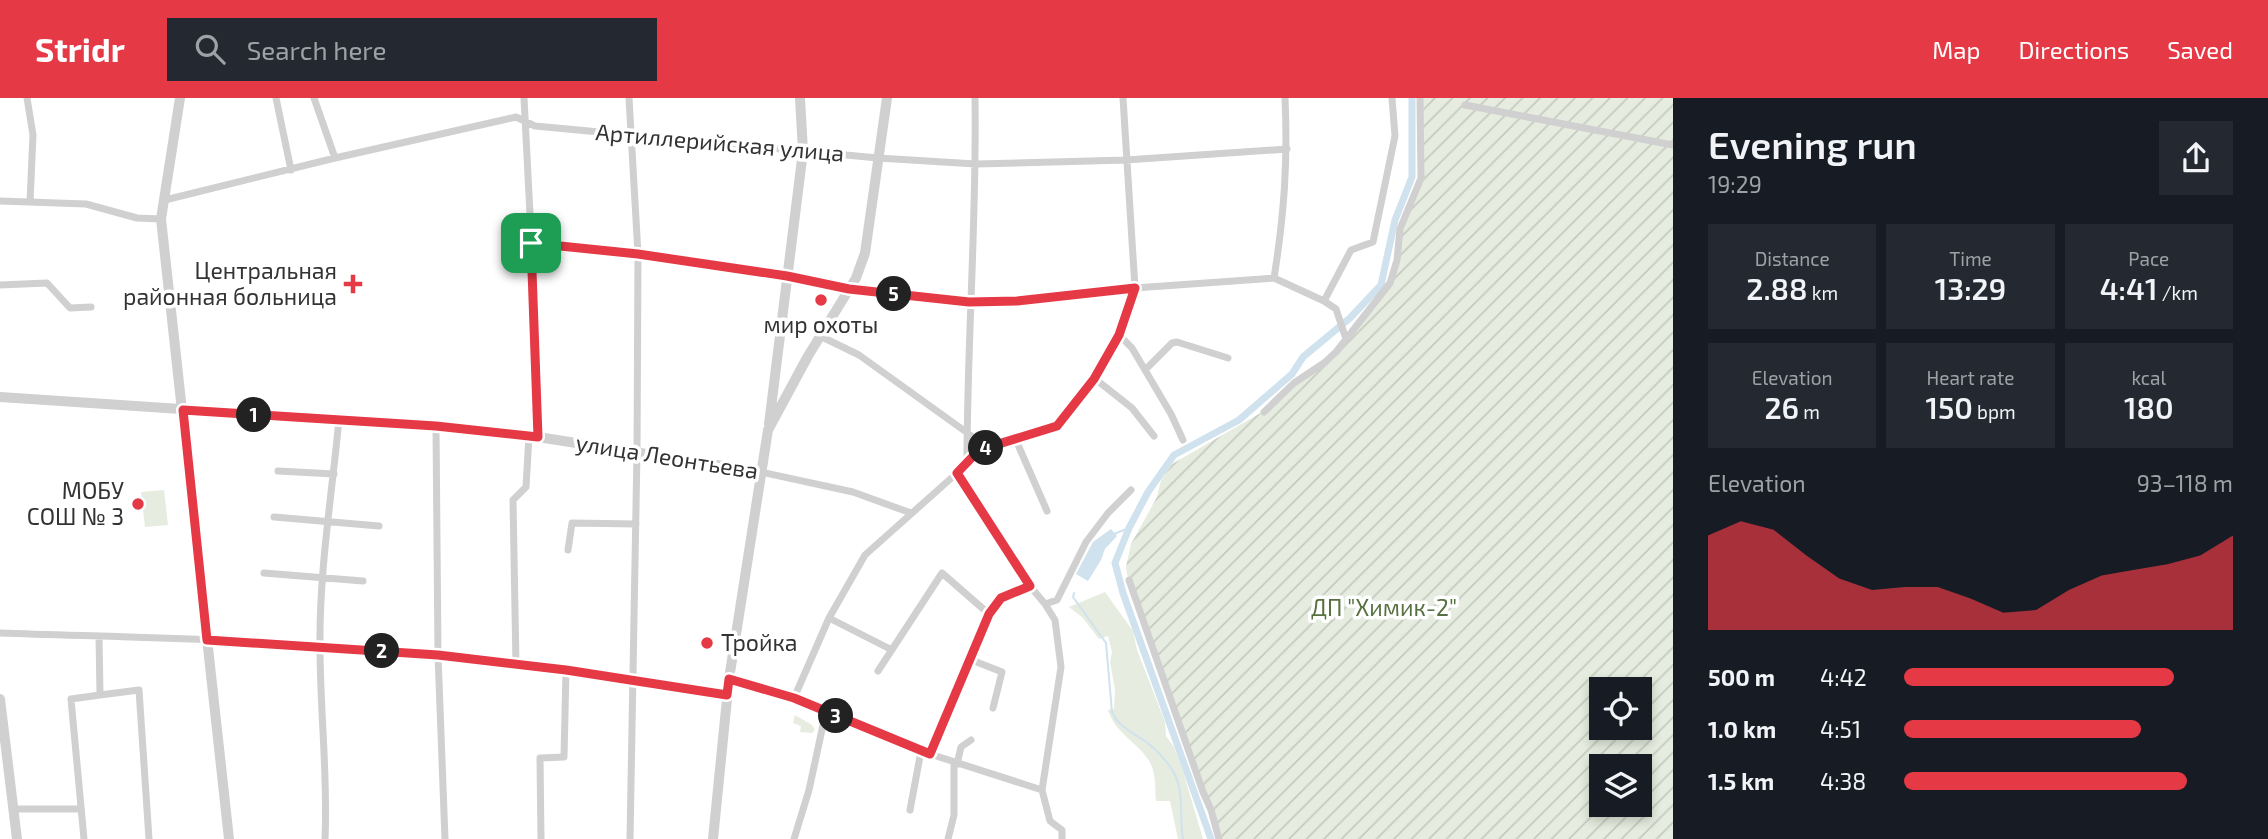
<!DOCTYPE html>
<html lang="en">
<head>
<meta charset="utf-8">
<style>
  body { margin:0; font-family:"Exo 2",sans-serif; background:#242831; color:#f1f3f6; height:100vh; display:flex; flex-direction:column; font-size:26px; white-space:nowrap }
  * { box-sizing:border-box; margin:0 }
  p { font-size:23px; color:#9ea1a6 }
  .icon { flex:none; width:38px; height:38px; fill:none; stroke:currentColor; stroke-width:2; stroke-linecap:round; stroke-linejoin:round }
  .map { position:relative; flex:1; overflow:hidden }
  .side { display:flex; flex-direction:column; background:#171b24; width:595px }
  .side>* { flex:none }
  .tools { position:absolute; left:1589px; top:579px; display:grid; gap:14px }
  .tools a { display:grid; place-items:center; width:63px; height:63px; border-radius:0px; background:#171b24; box-shadow:0 4px 10px #0003; font-size:35px }
  .pin { position:absolute; display:grid; place-items:center; width:60px; height:60px; color:#fff; margin:-30px; border-radius:14px; box-shadow:0 4px 10px #0006 }
  .km { position:absolute; width:35px; height:35px; margin:-18px; border-radius:50%; background:#222; color:#fff; font-size:19px; line-height:35px; text-align:center }
  .round { display:grid; place-items:center; flex:none; width:74px; height:74px; border-radius:0px; background:#242831 }
  .overview { display:flex; align-items:center; justify-content:space-between; height:119px; padding:0 35px }
  h1 { font-size:38px; font-weight:600; line-height:52px }
  .stats { display:grid; grid-template-columns:repeat(3,1fr); gap:10px; height:119px; padding:7px 35px }
  .stats div { display:grid; align-content:center; border-radius:0px; background:#242831; text-align:center }
  .stats b { font-size:30px; font-weight:600 }
  .stats small { font-size:19px; font-weight:400 }
  .stats p { font-size:19px }
  .chart { height:196px; padding:14px 35px }
  .chart p { display:flex; justify-content:space-between }
  .chart svg { width:100%; height:126px; margin-top:7px; fill:#e63946; opacity:.7 }
  ul { padding:0 35px; list-style:none; font-size:23px }
  li { display:grid; grid-template-columns:112px 84px 1fr; align-items:center; height:52px }
  li i { height:18px; border-radius:9px; background:#e63946 }
  header { display:flex; align-items:center; gap:42px; box-sizing:border-box; height:98px; padding:0 35px; background:#e63946; color:#fff }
  header strong { font-size:33px }
  nav { display:flex; gap:38px; margin-inline-start:auto; font-size:24px }
  .search { width:490px; height:63px; background:#242831; display:flex; align-items:center; gap:18px; box-sizing:border-box; padding:0 24px; border-radius:0px; color:#9ea1a6; font-size:26px }
  main { display:flex; flex:1; min-height:0 }
  .map>svg:first-child { display:block }
  .grass { fill:#e6ecdf }
  .garden { fill:url(#garden-furrows); fill-rule:evenodd }
  .water { fill:#cfe2ee }
  .lines { fill:none; stroke-linecap:round; stroke-linejoin:round }
  .stream { stroke:#cfe2ee; stroke-width:2 }
  .canal { stroke:#cfe2ee; stroke-width:7 }
  .minor { stroke:#d0d0d0; stroke-width:7 }
  .tertiary { stroke:#d0d0d0; stroke-width:10 }
  .route-casing { stroke:#fff; stroke-width:14 }
  .route { stroke:#e63946; stroke-width:9 }
  .poi-dot { fill:#e63946; stroke:#fff; stroke-width:2.5 }
  .labels { text-anchor:middle; stroke-width:7; stroke-linejoin:round; paint-order:stroke }
  .street-label { font-size:23px; fill:#333; stroke:#fff }
  .poi-label { font-size:23px; fill:#333; stroke:#fff; text-anchor:end }
  .park-label { font-size:23px; fill:#56703f; stroke:#fff }
</style>
</head>
<body>
<header>
<strong>Stridr</strong>
<div class="search"><svg class="icon" aria-label="search" viewBox="0 0 24 24"><circle cx="10" cy="10" r="6"/><path d="M15 15l6 6"/></svg>Search here</div>
<nav><a>Map</a><a>Directions</a><a>Saved</a></nav>
</header>
<main>
<div class="map">
<svg width="1673" height="741" viewBox="0 0 1673 741">
  <defs>
    <pattern id="garden-furrows" width="10" height="10" patternUnits="userSpaceOnUse" patternTransform="scale(1.75)"><rect width="10" height="10" fill="#e6ecdf"/><path d="M-1 1l2-2M0 10L10 0M9 11l2-2" fill="none" stroke="#c6cbc0"/></pattern>
  </defs>
  <rect width="100%" height="100%" fill="#fff"/>
  <path class="grass" d="M 164,392 L 168,427 L 145,429 L 141,394 Z
    M 1105,494 L 1133,533 L 1137,552 L 1165,624 L 1166,638 L 1174,649 L 1182,670 L 1203,741 L 1178,741 L 1170,703 L 1156,703 C 1155,693 1156,679 1152,669 C 1144,647 1115,637 1108,612 L 1114,611 L 1115,592 L 1110,564 L 1112,554 L 1108,538 L 1099,541 L 1083,520 L 1069,509 Z
    M 795,617 L 812,627 L 815,632 L 812,635 L 800,634 L 801,628 L 793,625 Z"/>
  <path class="garden" d="M 1418,0 L 1673,0 L 1673,741 L 1218,741 L 1128,481 L 1126,469 L 1131,446 L 1157,399 L 1161,382 L 1172,366 L 1264,313 L 1323,265 L 1390,185 L 1396,162 L 1399,131 L 1420,80 ZM 1601,592 L 1640,592 L 1640,630 L 1601,630 ZM 1601,668 L 1640,668 L 1640,707 L 1601,707 Z"/>
  <path class="water" d="M 1111,431 L 1117,438 L 1105,451 L 1101,462 L 1088,483 L 1076,476 L 1093,444 Z"/>
  <g class="lines">
    <path class="stream" d="M 1114,436 L 1129,430
      M 1074,495 L 1073,499 L 1106,545 L 1112,614 C 1119,630 1136,636 1149,646 C 1158,654 1169,665 1174,675 C 1185,696 1179,720 1183,741"/>
    <path class="canal" d="M 1211,741 L 1123,495 L 1115,465 L 1129,430 L 1148,394 L 1174,357 L 1239,322 L 1292,276 L 1303,259 L 1350,220 L 1381,187 L 1395,122 L 1412,79 L 1412,0"/>
    <path class="minor" d="M 27,0 L 33,37 L 30,104
      M 276,0 L 291,72
      M 314,0 L 335,60
      M 524,0 L 532,155 L 538,339
      M 629,0 L 638,156 L 637,354 L 630,741
      M 1465,7 L 1673,47
      M 165,102 L 335,60 L 516,19 L 535,28 L 878,60 L 976,66 L 1126,62 L 1287,51
      M 0,103 L 86,106 L 137,120 L 161,121
      M 531,145 L 638,156 L 787,178 L 849,192 L 969,204 L 1017,203 L 1135,190 L 1274,180 L 1324,203 L 1336,211 L 1346,241
      M 1274,180 C 1284,117 1288,64 1285,0
      M 0,187 L 47,185 L 70,210 L 91,209
      M 1324,203 L 1351,152 L 1373,144 L 1395,38 L 1392,0
      M 1119,237 L 1132,250 L 1171,316 L 1183,342
      M 820,238 L 859,257 L 987,349
      M 1145,272 L 1172,245 L 1177,244 L 1228,260
      M 1094,280 L 1132,310 L 1154,338
      M 1264,314 L 1294,285 L 1324,265 L 1336,254 L 1390,185 L 1397,162 L 1400,131 L 1421,80 L 1420,0
      M 436,328 L 438,557 L 445,741
      M 1015,340 L 1047,413
      M 967,364 C 967,243 977,121 975,0
      M 278,373 L 334,376
      M 761,374 L 853,394 L 911,415
      M 957,375 L 1030,488 L 1045,506
      M 274,419 L 379,428
      M 568,452 L 572,425 L 636,426
      M 264,475 L 363,483
      M 1129,482 L 1203,694 L 1211,712 L 1219,741
      M 829,520 L 892,552
      M 0,535 C 146,540 293,542 439,557 C 535,567 631,583 727,597
      M 99,538 L 100,597 L 139,592 L 149,741
      M 969,561 L 1002,574 L 993,610
      M 516,567 L 513,402 L 526,389 L 529,338
      M 878,573 L 942,475 L 989,516
      M 729,581 L 794,600 L 930,656 L 1042,692
      M 794,600 L 829,520 L 865,457 L 957,375 L 979,352 L 1057,328 L 1094,280 L 1119,237 L 1135,190 L 1123,0
      M 930,656 L 989,516 L 1001,501 L 1030,488
      M 957,666 L 961,649 L 971,642
      M 14,711 L 81,711
      M 910,712 L 921,653
      M 84,741 L 71,601 L 100,597
      M 325,741 C 328,677 320,614 320,549 C 319,474 332,396 339,321
      M 541,741 L 540,660 L 564,659 L 566,572
      M 794,741 L 809,692 L 826,613
      M 948,741 L 954,717 L 954,665
      M 1062,741 L 1062,732 L 1050,723 L 1042,692 L 1061,569 L 1055,522 L 1045,506 L 1057,502 L 1086,444 L 1108,415 L 1131,392"/>
    <path class="tertiary" d="M 180,0 L 161,121 L 229,741
      M 0,299 L 436,328 L 538,339 L 761,374
      M 769,326 L 803,53 L 800,0
      M 0,601 L 17,741
      M 713,741 L 729,581 L 768,332 L 808,258 L 856,180 L 865,155 L 887,0"/>
  </g>
  <g class="lines">
    <g class="route-casing">
      <path id="route" d="M 531,145 L 638,156 L 787,178 L 849,191 L 969,204 L 1017,203 L 1135,190 L 1119,237 L 1094,281 L 1057,328 L 979,352 L 957,375 L 1030,488 L 1001,500 L 989,516 L 930,656 L 794,600 L 729,581 L 727,597 L 566,572 L 438,557 L 207,542 L 183,312 L 436,328 L 538,339 Z"/>
    </g>
    <use href="#route" class="route"/>
  </g>
  <g class="poi-dot">
    <path d="M349.5 175.5h7v7h7v7h-7v7h-7v-7h-7v-7h7z"/>
    <circle cx="821" cy="202" r="7"/>
    <circle cx="138" cy="406" r="7"/>
    <circle cx="707" cy="545" r="7"/>
  </g>
  <g class="labels">
    <g class="street-label">
      <text transform="translate(720 45) rotate(5)" y="8">Артиллерийская улица</text>
      <text transform="translate(667 359) rotate(9)" y="8">улица Леонтьева</text>
    </g>
    <g class="poi-label">
      <text x="337" y="181">Центральная<tspan x="337" dy="26">районная больница</tspan></text>
      <text x="821" y="235" text-anchor="middle">мир охоты</text>
      <text x="124" y="401">МОБУ<tspan x="124" dy="26">СОШ № 3</tspan></text>
      <text x="721" y="553" text-anchor="start">Тройка</text>
    </g>
    <g class="park-label">
      <text x="1384" y="518">ДП "Химик-2"</text>
    </g>
  </g>
</svg>
<div class="tools">
<a><svg class="icon" aria-label="locate" viewBox="0 0 24 24"><circle cx="12" cy="12" r="6"/><path d="M12 2v4M12 18v4M2 12h4M18 12h4"/></svg></a>
<a><svg class="icon" aria-label="layers" viewBox="0 0 24 24"><path d="M12 4l9 5-9 5-9-5zM3 14l9 5 9-5"/></svg></a>
</div>
<div class="pin" style="left:531px;top:145px;background:#1e9e55"><svg class="icon" aria-label="arrive" viewBox="0 0 24 24"><path d="M6 21V4h12l-3 4 3 4H6"/></svg></div>
<b class="km" style="left:254px;top:317px">1</b>
<b class="km" style="left:382px;top:553px">2</b>
<b class="km" style="left:836px;top:618px">3</b>
<b class="km" style="left:986px;top:350px">4</b>
<b class="km" style="left:894px;top:196px">5</b>
</div>
<section class="side">
<div class="overview"><div><h1>Evening run</h1><p>19:29</p></div><a class="round"><svg class="icon" aria-label="share" viewBox="0 0 24 24"><path d="M12 15V3M7 8l5-5 5 5M5 13v7h14v-7"/></svg></a></div>
<div class="stats">
<div><p>Distance</p><b>2.88<small> km</small></b></div>
<div><p>Time</p><b>13:29</b></div>
<div><p>Pace</p><b>4:41<small> /km</small></b></div>
</div>
<div class="stats">
<div><p>Elevation</p><b>26<small> m</small></b></div>
<div><p>Heart rate</p><b>150<small> bpm</small></b></div>
<div><p>kcal</p><b>180</b></div>
</div>
<div class="chart"><p><span>Elevation</span>93–118 m</p>
<svg viewBox="0 0 160 44" preserveAspectRatio="none"><path d="M0 44V11L10 6L20 9L30 18L40 26L50 30L60 29L70 29L80 33L90 38L100 37L110 30L120 25L130 23L140 21L150 18L160 11V44z"/></svg>
</div>
<ul>
<li><b>500 m</b>4:42<i style="width:82%"></i></li>
<li><b>1.0 km</b>4:51<i style="width:72%"></i></li>
<li><b>1.5 km</b>4:38<i style="width:86%"></i></li>
</ul>
</section>
</main>
</body>
</html>
